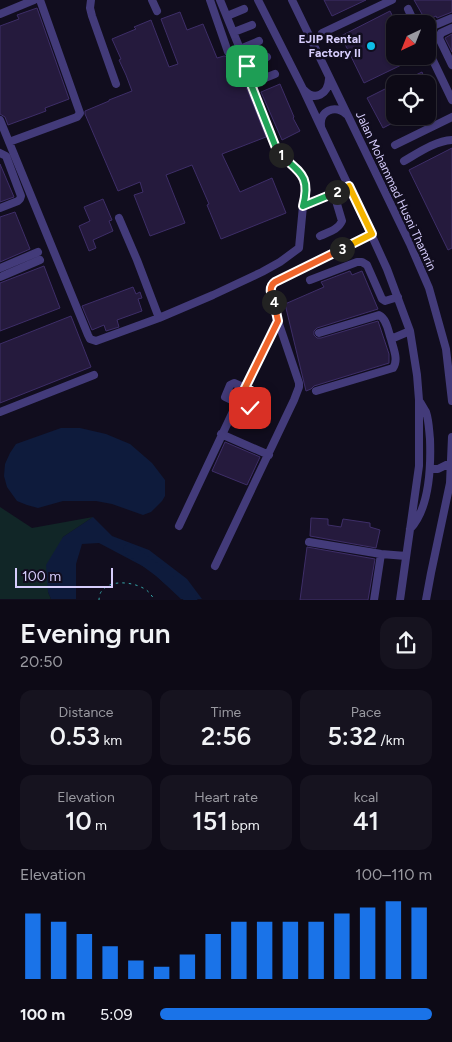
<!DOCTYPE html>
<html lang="en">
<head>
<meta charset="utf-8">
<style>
  body { margin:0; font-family:Figtree,sans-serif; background:#16131f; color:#f1f3f6; height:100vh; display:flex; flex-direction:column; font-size:19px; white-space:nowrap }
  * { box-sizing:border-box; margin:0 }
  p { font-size:16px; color:#9a9aa1 }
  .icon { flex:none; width:28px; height:28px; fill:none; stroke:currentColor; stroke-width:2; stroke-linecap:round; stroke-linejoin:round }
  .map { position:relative; height:600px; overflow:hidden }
  .sheet { display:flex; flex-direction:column; background:#0d0a16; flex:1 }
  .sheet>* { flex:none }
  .needle { width:32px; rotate:223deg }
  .fabs { position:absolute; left:386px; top:15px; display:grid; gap:10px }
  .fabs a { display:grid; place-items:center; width:50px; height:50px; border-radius:10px; background:#0d0a16; box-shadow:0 1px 4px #0004,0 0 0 1px #2d2b35; font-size:25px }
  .scale { position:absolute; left:15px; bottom:12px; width:98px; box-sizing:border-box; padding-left:5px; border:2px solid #d6cdfc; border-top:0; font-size:14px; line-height:18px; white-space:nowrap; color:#d6cdfc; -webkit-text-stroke:4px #110d1e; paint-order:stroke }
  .pin { position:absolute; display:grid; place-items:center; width:42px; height:42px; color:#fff; margin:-21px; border-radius:10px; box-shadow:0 2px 8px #0006 }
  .km { position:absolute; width:25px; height:25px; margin:-12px; border-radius:50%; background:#222; color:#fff; font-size:14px; line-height:25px; text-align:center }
  .round { display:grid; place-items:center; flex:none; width:52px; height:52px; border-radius:15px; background:#16131f }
  .summary { display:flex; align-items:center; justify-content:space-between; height:85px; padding:0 20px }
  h1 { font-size:28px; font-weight:600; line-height:38px }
  .figures { display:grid; grid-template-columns:repeat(3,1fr); gap:8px; height:85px; padding:5px 20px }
  .figures div { display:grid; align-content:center; border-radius:12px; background:#16131f; text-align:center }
  .figures b { font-size:25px; font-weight:600 }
  .figures small { font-size:14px; font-weight:400 }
  .figures p { font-size:14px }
  .chart { height:140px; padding:10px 20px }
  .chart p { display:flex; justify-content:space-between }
  .chart svg { width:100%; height:90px; margin-top:5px; stroke:#1a73e8; stroke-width:6 }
  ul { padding:0 20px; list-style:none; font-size:16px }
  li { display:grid; grid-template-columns:80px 60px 1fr; align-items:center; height:38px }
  li i { height:12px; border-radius:6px; background:#1a73e8 }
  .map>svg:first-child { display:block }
  .green { fill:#112627 }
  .water { fill:#0e1b3c }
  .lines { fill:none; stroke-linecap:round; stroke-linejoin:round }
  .river { stroke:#0e1b3c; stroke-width:11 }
  .building { fill:#251a3d; stroke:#3e2e68 }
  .path { stroke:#34a5a8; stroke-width:1; stroke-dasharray:2.5 4; stroke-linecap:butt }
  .minor { stroke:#433b7a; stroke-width:8 }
  .split-1-casing { stroke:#fff; stroke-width:10 }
  .split-2-casing { stroke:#fff; stroke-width:10 }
  .split-3-casing { stroke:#fff; stroke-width:10 }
  .split-4-casing { stroke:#fff; stroke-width:10 }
  .split-5-casing { stroke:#fff; stroke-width:10 }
  .split-6-casing { stroke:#fff; stroke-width:10 }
  .split-1 { stroke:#22a559; stroke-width:6 }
  .split-2 { stroke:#22a559; stroke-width:6 }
  .split-3 { stroke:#f5b400; stroke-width:6 }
  .split-4 { stroke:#f0652b; stroke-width:6 }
  .split-5 { stroke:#f0652b; stroke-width:6 }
  .split-6 { stroke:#f5b400; stroke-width:6 }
  .poi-dot { fill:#0ebee7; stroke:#110d1e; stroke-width:2 }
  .labels { text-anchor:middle; stroke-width:5; stroke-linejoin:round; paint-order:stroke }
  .poi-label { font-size:12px; font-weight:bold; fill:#d6cdfc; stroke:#110d1e; text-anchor:end }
  .street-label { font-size:12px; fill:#d6cdfc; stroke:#110d1e }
</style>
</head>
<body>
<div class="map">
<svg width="452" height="600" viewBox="0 0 452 600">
  <rect width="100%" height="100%" fill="#110d1e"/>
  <path class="green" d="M 0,507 L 32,528 L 93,517 L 63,537 L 48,592 L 51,599 L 0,599 Z"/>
  <path class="water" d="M 61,428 L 80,428 L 106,434 L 130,444 L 152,463 L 165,480 L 165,496 L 162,501 L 151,512 L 143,515 L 112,504 L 96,501 L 63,501 L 38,508 L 27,505 L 17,501 L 7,487 L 4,476 L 5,464 L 10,453 L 16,444 Z
    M 93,517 L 112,536 L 149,550 L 187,579 L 202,599 L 181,599 L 150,570 L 99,543 L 82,544 L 76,564 L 76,599 L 51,599 L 48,592 L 46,565 L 63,537 Z"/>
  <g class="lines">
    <path class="river" d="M 129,549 L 160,572 L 192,600"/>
  </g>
  <path class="building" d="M 324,0 L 366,0 L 332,16 Z
    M 414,0 L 452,0 L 452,12 L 437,18 L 436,16 L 426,21 Z
    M 37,8 L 69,99 L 45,108 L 46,111 L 8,125 L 5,117 L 0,114 L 0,26 L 19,19 L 17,15 Z
    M 390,11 L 395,21 L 395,56 L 420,56 L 364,83 L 341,36 Z
    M 180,12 L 187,30 L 203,24 L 217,58 L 224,56 L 229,57 L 233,54 L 266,137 L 222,154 L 240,192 L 272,178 L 286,213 L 221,239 L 207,205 L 209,204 L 192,165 L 166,175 L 185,223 L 150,236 L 134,195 L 143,192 L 140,182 L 118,191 L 85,114 L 85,111 L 109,101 L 109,100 L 132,91 L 126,75 L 119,60 L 121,59 L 112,39 L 136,29 L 134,27 L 151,20 L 169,67 L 178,64 L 161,19 Z
    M 452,34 L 452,52 L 445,38 Z
    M 422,72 L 427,84 L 397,84 Z
    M 280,84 L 294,117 L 293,118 L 300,131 L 282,140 L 261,92 Z
    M 395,84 L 395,116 L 406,116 L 383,128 L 367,98 Z
    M 428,84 L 436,102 L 428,106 Z
    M 452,148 L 452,248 L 448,250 L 409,170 Z
    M 0,164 L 14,197 L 0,202 Z
    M 103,199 L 112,220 L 109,221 L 113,231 L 93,240 L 96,248 L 89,251 L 79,226 L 90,221 L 84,207 Z
    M 15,212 L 30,249 L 0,262 L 0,217 Z
    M 44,266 L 60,308 L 0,331 L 0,283 Z
    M 350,271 L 352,275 L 362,271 L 378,309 L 317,328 L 314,331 L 314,335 L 317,338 L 321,338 L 378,321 L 389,354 L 389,363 L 314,386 L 311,389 L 306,391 L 285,304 L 324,287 L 321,282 Z
    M 133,287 L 136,294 L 140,292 L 142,298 L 138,299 L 142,311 L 117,320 L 119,327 L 106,331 L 104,325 L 92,330 L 82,306 Z
    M 71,316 L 91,367 L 0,403 L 0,344 Z
    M 225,442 L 260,457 L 247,485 L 212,471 Z
    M 311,518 L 328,519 L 328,525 L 341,527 L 343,519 L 370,523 L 370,527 L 380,530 L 376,548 L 310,536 Z
    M 307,547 L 375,559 L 368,600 L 300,600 Z"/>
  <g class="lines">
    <path class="path" d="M 99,600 C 99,598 100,593 101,592 C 109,579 132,582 143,588 C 148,590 151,595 155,600"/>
    <path class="minor" d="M 91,0 L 90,8 L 92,16 L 116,84
      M 152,0 L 157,11
      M 210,0 L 228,52
      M 220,0 L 247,66 L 255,82
      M 258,0 L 303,89 L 371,234 L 387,269 L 410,331 L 417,375 L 419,400 L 419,466 L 400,600
      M 292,0 L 410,244 L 429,288 L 446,349 L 452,401
      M 408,9 L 415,24
      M 0,14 L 34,0
      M 227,16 L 244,9
      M 428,28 L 452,18
      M 452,28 L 441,33 L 439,38 L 452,65
      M 234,32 L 252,25
      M 322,33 L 392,0
      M 240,49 L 259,41
      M 428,50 L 452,100
      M 247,66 L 267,57
      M 275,74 L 255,82 L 253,84 L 252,87 L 279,153 L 297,170 L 303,177 L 306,193 L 303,206
      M 304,90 C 315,102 328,94 329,79
      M 0,120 L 88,335 L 90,339 L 96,341 L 159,318 L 213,295 L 262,272 L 280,262 L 299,248 L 303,206 L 349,186
      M 321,126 C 319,111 335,104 346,114
      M 9,142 L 77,117 L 80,113 L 40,0
      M 395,145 L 452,117
      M 0,153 L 6,156 L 21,196 L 20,199 L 18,201 L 0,208
      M 404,161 C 418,153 435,141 452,140
      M 119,218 L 137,260 L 159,318
      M 320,236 C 328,232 338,230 342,221 L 334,194
      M 0,268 L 38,252
      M 0,277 L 40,260
      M 310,280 L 357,262 L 362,262 L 367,265 L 382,299 L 385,301 L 398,297
      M 278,321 L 270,288 L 272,284 L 371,234
      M 319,333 L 379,315 C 387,319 388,331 391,339
      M 234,383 L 256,393 L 251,407 L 248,408 L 225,397 L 230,385 Z
      M 316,391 L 393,368 C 399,360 393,348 391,339 L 410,331
      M 0,412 L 94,375
      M 221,434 L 269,455
      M 430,469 L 438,469 L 452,462
      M 179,526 L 237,403
      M 410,529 C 430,508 431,466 430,439 C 429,430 429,421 426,412 C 424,409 422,405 420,402
      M 309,542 L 381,554 L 406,556
      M 215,566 L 294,400 L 299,387 L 299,383 L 278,321 L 245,388
      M 374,600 L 381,554
      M 426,600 L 431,573 L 450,483 L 452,437"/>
  </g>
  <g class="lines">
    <g class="split-1-casing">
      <path id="split-1" d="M 247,66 L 255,82 L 252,87 L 278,153 L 281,155"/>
    </g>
    <g class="split-2-casing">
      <path id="split-2" d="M 281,155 C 300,173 311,176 303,206 L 337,192"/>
    </g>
    <g class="split-3-casing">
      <path id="split-3" d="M 337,192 L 349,186 L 372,234 L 342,249"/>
    </g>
    <g class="split-4-casing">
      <path id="split-4" d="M 274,302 C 271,295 268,287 275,282 L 342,249"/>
    </g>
    <g class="split-5-casing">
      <path id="split-5" d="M 249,390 L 245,388 L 278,321 L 274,302"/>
    </g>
    <g class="split-6-casing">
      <path id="split-6" d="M 249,390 L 257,394 L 251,407 L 250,408"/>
    </g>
    <use href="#split-1" class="split-1"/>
    <use href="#split-2" class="split-2"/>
    <use href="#split-3" class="split-3"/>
    <use href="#split-4" class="split-4"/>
    <use href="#split-5" class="split-5"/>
    <use href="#split-6" class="split-6"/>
  </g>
  <circle class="poi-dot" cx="371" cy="46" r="5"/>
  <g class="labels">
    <g class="poi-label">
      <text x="361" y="43">EJIP Rental<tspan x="361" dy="14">Factory II</tspan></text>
    </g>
    <g class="street-label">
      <text transform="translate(396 191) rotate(65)" y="4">Jalan Mohammad Husni Thamrin</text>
    </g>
  </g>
</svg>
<div class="fabs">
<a><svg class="needle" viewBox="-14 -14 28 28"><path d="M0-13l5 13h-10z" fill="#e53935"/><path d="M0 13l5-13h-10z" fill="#9a9aa1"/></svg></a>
<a><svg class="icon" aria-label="locate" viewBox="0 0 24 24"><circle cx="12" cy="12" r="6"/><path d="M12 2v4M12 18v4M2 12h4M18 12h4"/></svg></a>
</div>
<div class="scale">100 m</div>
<div class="pin" style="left:247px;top:66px;background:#1e9e55"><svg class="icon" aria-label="arrive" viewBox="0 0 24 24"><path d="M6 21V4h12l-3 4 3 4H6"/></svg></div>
<div class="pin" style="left:250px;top:408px;background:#d93025"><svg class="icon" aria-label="check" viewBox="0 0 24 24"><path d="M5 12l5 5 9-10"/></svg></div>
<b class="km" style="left:281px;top:155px">1</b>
<b class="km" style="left:337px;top:192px">2</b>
<b class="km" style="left:342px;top:249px">3</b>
<b class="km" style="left:274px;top:302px">4</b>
</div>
<section class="sheet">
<div class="summary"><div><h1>Evening run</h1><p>20:50</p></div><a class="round"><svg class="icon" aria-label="share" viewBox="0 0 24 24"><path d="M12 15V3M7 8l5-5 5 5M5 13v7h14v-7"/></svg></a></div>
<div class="figures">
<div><p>Distance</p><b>0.53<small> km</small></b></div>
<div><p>Time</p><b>2:56</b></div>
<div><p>Pace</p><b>5:32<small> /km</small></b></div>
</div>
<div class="figures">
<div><p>Elevation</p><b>10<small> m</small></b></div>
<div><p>Heart rate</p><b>151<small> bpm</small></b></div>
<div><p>kcal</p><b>41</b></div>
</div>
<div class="chart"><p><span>Elevation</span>100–110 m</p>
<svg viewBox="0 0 160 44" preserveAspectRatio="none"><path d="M5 44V12M15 44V16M25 44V22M35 44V28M45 44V35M55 44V38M65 44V32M75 44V22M85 44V16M95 44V16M105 44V16M115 44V16M125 44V12M135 44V9M145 44V6M155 44V9"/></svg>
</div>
<ul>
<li><b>100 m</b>5:09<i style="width:100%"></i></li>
</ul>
</section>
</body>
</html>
